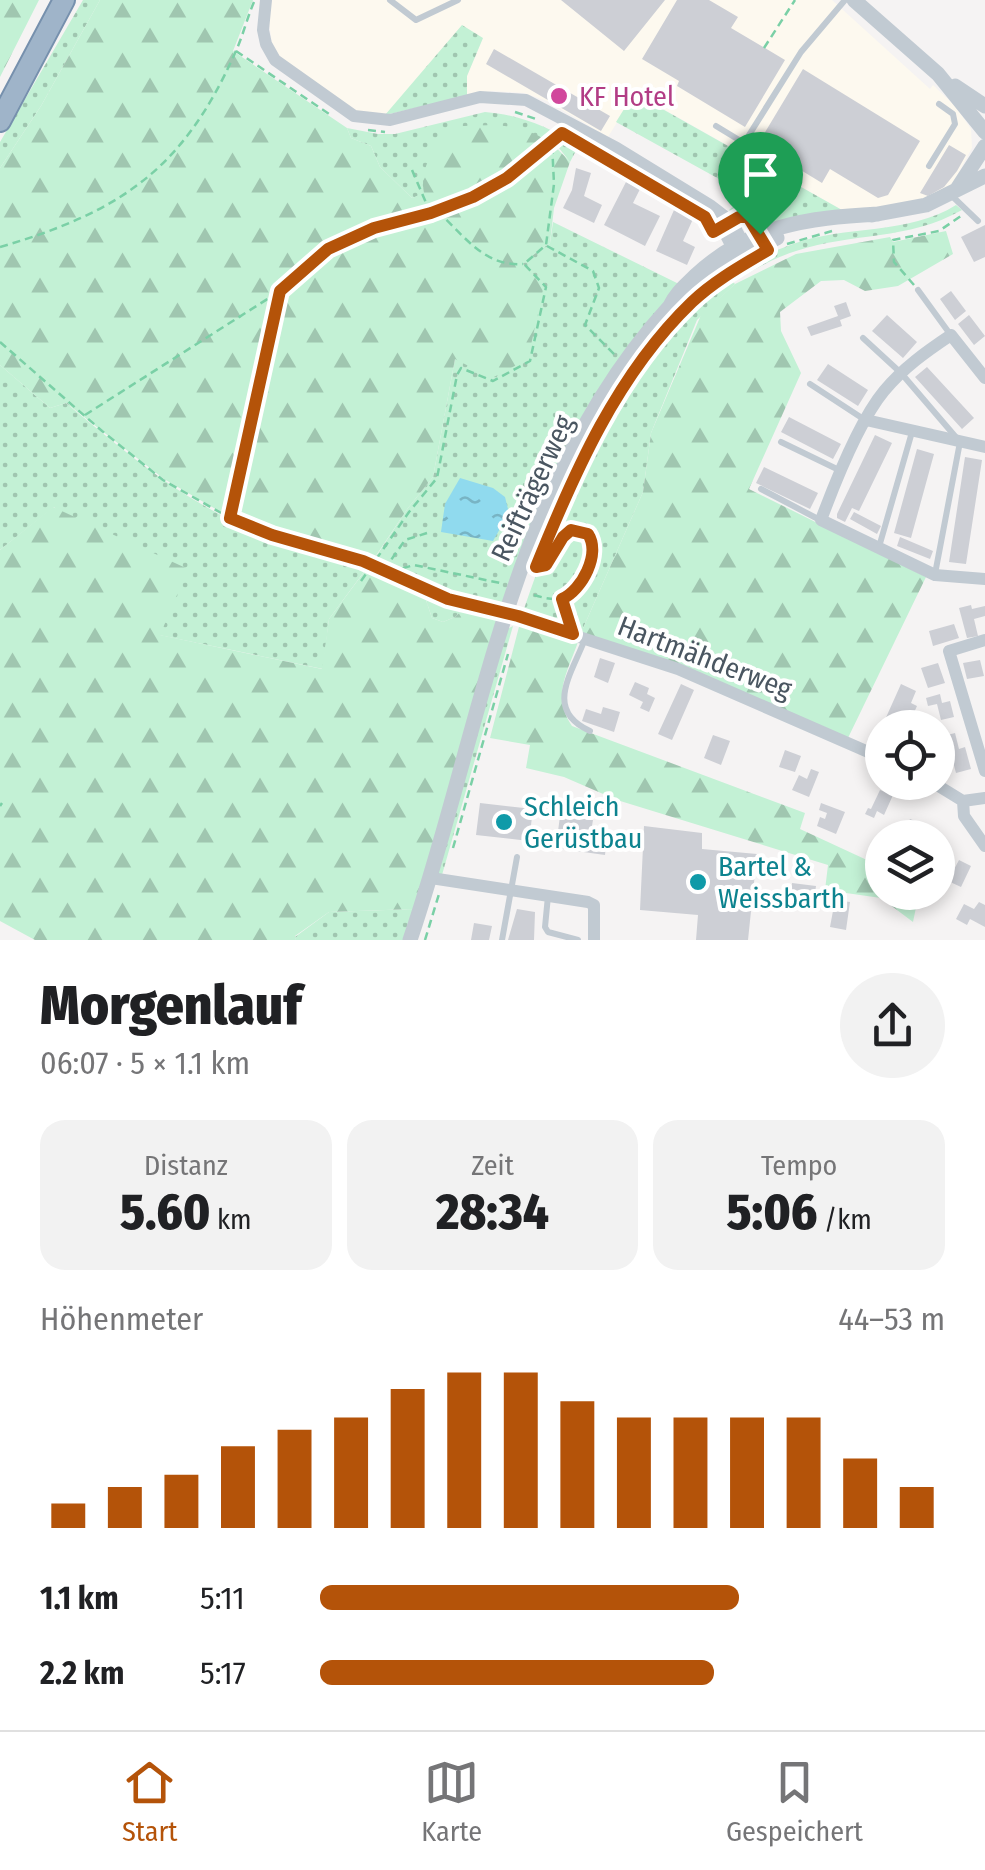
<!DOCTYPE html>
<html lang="de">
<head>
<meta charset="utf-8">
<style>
  body { margin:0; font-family:"Fira Sans Condensed",sans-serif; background:#f2f2f2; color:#202124; height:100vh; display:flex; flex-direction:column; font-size:38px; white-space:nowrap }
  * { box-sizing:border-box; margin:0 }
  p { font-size:32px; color:#757577 }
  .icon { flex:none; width:55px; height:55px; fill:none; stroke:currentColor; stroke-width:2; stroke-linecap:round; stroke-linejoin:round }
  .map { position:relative; height:940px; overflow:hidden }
  .panel { display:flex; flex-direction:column; background:#fff; flex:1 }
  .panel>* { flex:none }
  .buttons { position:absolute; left:865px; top:710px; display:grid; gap:20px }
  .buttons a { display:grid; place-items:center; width:90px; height:90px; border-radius:50%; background:#fff; box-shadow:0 5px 15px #0003; font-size:50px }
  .pin { position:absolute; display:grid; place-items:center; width:85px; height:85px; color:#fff; margin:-102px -42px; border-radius:50% 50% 50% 0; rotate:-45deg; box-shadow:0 0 10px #0007 }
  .pin .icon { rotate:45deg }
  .round { display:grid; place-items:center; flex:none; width:105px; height:105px; border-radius:52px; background:#f2f2f2 }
  .head { display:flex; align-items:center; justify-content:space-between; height:170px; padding:0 40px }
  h1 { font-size:55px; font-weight:800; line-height:75px }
  .metrics { display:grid; grid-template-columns:repeat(3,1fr); gap:15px; height:170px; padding:10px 40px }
  .metrics div { display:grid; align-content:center; border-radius:25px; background:#f2f2f2; text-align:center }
  .metrics b { font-size:50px; font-weight:800 }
  .metrics small { font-size:28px; font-weight:400 }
  .metrics p { font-size:28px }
  .chart { height:280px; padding:20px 40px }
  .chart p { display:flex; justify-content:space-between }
  .chart svg { width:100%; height:180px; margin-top:10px; stroke:#b45309; stroke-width:6 }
  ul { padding:0 40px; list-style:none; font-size:32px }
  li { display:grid; grid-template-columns:160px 120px 1fr; align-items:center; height:75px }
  li i { height:25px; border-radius:12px; background:#b45309 }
  .tabs { display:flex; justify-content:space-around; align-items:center; height:140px; border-top:2px solid #e0e0e0; background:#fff; font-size:28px; color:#757577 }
  .tabs a { display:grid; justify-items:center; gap:5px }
  .tabs .active { color:#b45309 }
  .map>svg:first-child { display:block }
  .commercial { fill:#fdf9ef }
  .grass { fill:url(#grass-dots) }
  .forest { fill:url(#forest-firs) }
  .water { fill:url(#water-ripples) }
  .building { fill:#cdcfd5 }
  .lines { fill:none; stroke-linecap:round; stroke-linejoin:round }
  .trunk-casing { stroke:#7690ad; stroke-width:24 }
  .path { stroke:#7ad0a6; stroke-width:2.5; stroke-dasharray:8 5; stroke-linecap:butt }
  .service { stroke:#c1cad2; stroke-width:6 }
  .minor { stroke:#c1cad2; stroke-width:12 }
  .tertiary { stroke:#c1cad2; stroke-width:15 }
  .trunk { stroke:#9fb4c9; stroke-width:20 }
  .route-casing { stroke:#fff; stroke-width:20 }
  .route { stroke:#b45309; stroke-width:12 }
  .hotel-dot { fill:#d1479c; stroke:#fff; stroke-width:4 }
  .culture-dot { fill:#0f9aa8; stroke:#fff; stroke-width:4 }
  .labels { text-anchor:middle; stroke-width:8; stroke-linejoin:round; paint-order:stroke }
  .hotel-label { font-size:28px; fill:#b23c85; stroke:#fff; text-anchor:start }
  .street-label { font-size:28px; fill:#4a5661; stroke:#fff }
  .culture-label { font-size:28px; fill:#0d838f; stroke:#fff; text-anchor:start }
</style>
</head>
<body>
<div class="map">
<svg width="985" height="940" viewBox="0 0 985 940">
  <defs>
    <pattern id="grass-dots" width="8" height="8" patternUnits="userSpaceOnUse" patternTransform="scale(2.5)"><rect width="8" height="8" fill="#c3f1d5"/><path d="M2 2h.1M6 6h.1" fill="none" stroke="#a0c6b0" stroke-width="1.8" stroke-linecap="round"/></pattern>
    <pattern id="forest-firs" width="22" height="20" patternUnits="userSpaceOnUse" patternTransform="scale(2.5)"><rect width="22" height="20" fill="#c3f1d5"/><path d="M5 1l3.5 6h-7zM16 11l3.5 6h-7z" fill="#a0c6b0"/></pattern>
    <pattern id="water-ripples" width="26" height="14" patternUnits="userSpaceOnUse" patternTransform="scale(2.5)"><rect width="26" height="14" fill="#90daee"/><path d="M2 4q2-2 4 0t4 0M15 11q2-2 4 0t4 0" fill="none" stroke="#78b4c4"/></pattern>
  </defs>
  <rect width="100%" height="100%" fill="#f5f3f3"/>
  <path class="commercial" d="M 272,0 L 832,0 L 930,89 L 933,85 L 955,106 L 971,129 L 972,148 L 950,188 L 924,199 L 877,208 L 842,210 L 635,93 L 608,137 L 547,101 L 524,93 L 492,91 L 467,96 L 467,76 L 483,38 L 385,115 L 367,114 L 351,109 L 281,62 L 272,44 L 268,15 Z"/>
  <path class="grass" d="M 83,0 L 100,0 L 41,106 L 0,168 L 0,142 Z
    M 462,25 L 483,38 L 467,76 L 467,96 L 385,115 Z
    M 634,93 L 842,210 L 761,229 L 749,213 L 735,216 L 729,210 L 743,199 L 719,179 L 616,122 Z
    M 485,112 C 522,115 547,127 579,145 L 570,162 L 559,148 L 412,198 L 380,167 L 371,146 L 351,138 L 347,128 L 378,134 L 395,134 Z
    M 956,205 L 962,210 C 907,241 854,232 796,251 C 774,258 753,270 733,282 L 735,284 L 697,320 L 651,433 L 643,492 L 581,633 L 522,615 C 569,475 643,297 793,244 C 845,225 909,235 956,205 Z
    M 553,222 L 679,284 L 614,366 L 529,535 L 498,613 L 467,606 L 455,617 L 443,622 L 432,618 L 424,594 L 377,570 L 371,564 L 408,508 L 433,477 L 455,359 L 521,263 L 550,243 Z
    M 0,365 L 50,408 L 66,403 C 117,445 168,489 229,519 C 274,540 324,546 369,565 L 329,619 L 323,669 L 159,635 L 54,507 L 0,550 Z
    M 513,626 L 442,875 L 438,874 L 507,629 Z
    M 414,909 L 404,940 L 296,940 L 295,937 L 329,912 Z"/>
  <path class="forest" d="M 0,0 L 39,0 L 0,77 Z
    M 100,0 L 253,0 L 233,51 L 347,128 L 351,138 L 371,146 L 380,167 L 412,198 L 424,193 C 419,167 435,149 449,127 C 500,124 534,120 570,162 L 554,208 L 550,243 L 522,263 L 544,285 L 528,359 L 492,378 L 455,359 L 433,477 L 408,508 L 371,563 L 377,570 L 424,594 L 432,618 L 443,622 L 455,617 L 467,606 L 498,613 L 469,727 L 414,909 L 329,912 L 295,936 L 296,940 L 35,940 L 0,921 L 0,550 L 53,507 L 188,569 L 160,635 L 322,669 L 329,619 L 370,564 L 231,518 L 164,479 L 66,403 L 50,408 L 0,365 L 0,168 L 41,106 Z
    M 946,231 L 953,254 L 898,286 L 865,291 L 844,280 L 821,281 L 780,312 L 781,331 L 801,373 L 749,489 L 926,577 L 847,740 L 581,633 L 643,492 L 651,433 L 701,315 L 735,284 L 796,254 L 890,237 L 893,242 Z
    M 521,619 L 579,639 C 568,672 551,695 572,726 L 805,813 L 800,829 L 882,867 L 882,892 L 919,893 L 913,922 L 881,898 L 825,890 L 828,865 L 617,800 L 564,777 L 526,768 L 530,745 L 490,738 Z"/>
  <path class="water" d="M 460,478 L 493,488 L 505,497 L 509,513 L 493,541 L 441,532 L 445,504 Z"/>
  <path class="building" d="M 561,0 L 665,0 L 624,51 Z
    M 677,0 L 709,0 L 738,17 L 731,28 L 785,60 L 745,127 L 677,86 L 679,81 L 642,59 Z
    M 494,49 L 610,116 L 601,131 L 486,64 Z
    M 803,69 L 920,141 L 888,195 L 878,198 L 830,169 L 822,183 L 758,144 Z
    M 949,145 L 966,155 L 957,171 L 944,187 L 928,196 L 920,193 Z
    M 576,168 L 591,173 L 584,196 L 602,205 L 594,223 L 563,208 L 572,190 Z
    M 626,182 L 640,189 L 633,203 L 660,216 L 645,246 L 604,225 Z
    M 674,210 L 693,219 L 683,241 L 695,247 L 687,265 L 656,251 Z
    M 985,225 L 985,257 L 974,262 L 961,237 Z
    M 951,291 L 966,311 L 955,320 L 940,299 Z
    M 846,302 L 851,316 L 840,320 L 842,326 L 811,336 L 807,327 L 838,316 L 834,306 Z
    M 887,315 L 917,342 L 903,358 L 872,331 Z
    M 969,315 L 985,336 L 974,345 L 958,324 Z
    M 828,364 L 868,390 L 858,406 L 817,380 Z
    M 927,367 L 974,418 L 962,429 L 915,377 Z
    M 789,417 L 841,444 L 833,459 L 781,432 Z
    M 875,435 L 892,443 L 859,511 L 852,508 L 845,522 L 837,518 L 837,514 Z
    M 917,449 L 934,454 L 911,538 L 894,533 Z
    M 965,457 L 982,460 L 966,564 L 949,562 Z
    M 764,467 L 818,493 L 810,509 L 756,483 Z
    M 854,512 L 881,526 L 877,534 L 850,519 Z
    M 900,537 L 933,551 L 930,559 L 897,546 Z
    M 971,605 L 972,609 L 985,606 L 985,616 L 974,619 L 978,636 L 967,638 L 959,608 Z
    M 954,624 L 959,638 L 933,646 L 929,631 Z
    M 600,658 L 615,663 L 608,683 L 594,677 Z
    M 980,660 L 984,676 L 967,679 L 963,663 Z
    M 938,663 L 945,683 L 928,688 L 921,668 Z
    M 635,682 L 649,688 L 647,694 L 655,698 L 649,712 L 640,708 L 643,702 L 629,695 Z
    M 681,684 L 694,690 L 672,740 L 658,734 Z
    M 901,684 L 916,691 L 911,703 L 917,706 L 907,728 L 882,728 L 882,746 L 875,742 Z
    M 940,694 L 942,703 L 950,701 L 954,717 L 941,720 L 937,704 L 928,706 L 926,698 Z
    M 603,707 L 620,712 L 614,732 L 582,721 L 586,709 L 601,714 Z
    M 955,733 L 959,749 L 965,747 L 971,769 L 956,773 L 950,751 L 944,753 L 940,737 Z
    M 713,735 L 730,741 L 721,765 L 704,758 Z
    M 785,750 L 801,756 L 795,772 L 779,767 Z
    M 811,769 L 819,772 L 809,797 L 792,790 L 799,775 L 807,779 Z
    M 880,790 L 893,795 L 884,815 L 877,811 L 874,818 L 865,814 L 868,808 L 871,809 Z
    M 480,803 L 533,809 L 529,841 L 476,835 Z
    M 821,803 L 845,812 L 836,834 L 817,826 L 820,817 L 825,819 L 827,813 L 819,810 Z
    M 560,816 L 593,820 L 589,843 L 606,845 L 605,855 L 562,849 L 563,840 L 557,839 Z
    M 910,819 L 928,826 L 924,838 L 887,838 L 889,832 L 902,837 Z
    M 644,826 L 702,833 L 702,849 L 757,854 L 748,940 L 696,940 L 698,915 L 640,910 Z
    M 959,860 L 971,866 L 961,887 L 948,881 Z
    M 792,883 L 816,886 L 814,899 L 809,899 L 808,904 L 790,901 Z
    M 835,900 L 850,902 L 846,930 L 830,927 Z
    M 979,902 L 985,905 L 985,927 L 970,919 L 967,925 L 956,919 L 964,904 L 974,909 Z
    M 517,909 L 535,912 L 534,940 L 508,940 Z
    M 474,923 L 492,926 L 489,940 L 471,940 Z"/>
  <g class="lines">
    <g class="trunk-casing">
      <path id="trunk" d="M 0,121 L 64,0"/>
    </g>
    <path class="path" d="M 764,48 L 795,0
      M 236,51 L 329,114
      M 515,112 L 536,119
      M 368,130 L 385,132
      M 578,142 L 704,217
      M 412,170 L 430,212
      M 437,211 C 464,235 484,267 523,264
      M 787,244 L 832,231
      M 547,246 L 593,271 L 599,288 L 585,325 L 615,355
      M 0,247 C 120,212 183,170 235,53 C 243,36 247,18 254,2
      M 914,285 L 894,262 L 893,240 L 939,231 L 961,216
      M 0,342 L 102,431 L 163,480 L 230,518 L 272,535 L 363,561 L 448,599 L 493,610
      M 622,390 L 632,376
      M 85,415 L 280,291 L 329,249 L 374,228 L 431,213 L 473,197 L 507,178 L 561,134
      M 230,517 L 280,291
      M 384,570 L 405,540 L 427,533
      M 390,572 L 414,565 L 500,583
      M 361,581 L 409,512 L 437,478 L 457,375 L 461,368 L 493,381 L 530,361 L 546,287 L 524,264 L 546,245 L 554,184 L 552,143
      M 534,595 C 544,598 555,601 566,597 C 585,589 599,550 587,534 L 571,530 L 563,537 L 546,565 L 537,567
      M 561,599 L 570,623
      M 0,806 L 2,803
      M 453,848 L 508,654
      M 425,940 L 439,894"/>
    <path class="service" d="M 390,0 L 416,20 L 458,0
      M 716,126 L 744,143 L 801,52 L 845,0
      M 929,166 L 955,124 L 953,114 L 939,104
      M 951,195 L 978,221
      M 918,290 L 950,334
      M 863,338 L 901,373 L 960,442 L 935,574
      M 810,384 L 865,420
      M 781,442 L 841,471
      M 761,489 L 820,520
      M 879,547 L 912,432
      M 585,639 C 571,675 544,710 590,731
      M 548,896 L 545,927 L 548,932 L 578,940
      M 502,940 L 517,857"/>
    <path class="minor" d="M 266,0 L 263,30 L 266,44 L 275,60 L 354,116 L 390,120 L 480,97 L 526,100 L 617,148 L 710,205 L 732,222 L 742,241
      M 714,212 L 732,247 L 741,253
      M 985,378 L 951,335 C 927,351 903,368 884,391 C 860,420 834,485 821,520 L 935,575 L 985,579
      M 866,420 L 985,447
      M 505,613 L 678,669 L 882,758
      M 985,640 L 949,651 L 985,771
      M 932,782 L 963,801 L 985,798
      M 963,801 L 964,816 L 985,846
      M 431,878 L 588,902 L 594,905 L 594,940"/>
    <path class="tertiary" d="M 854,0 L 938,74 L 985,132
      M 955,86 L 985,106
      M 957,189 L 985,146
      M 872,215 L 926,205 L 985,176
      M 691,292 L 743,254 L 777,238
      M 410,940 C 483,726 511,479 670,306 C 676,293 685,286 695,276 C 750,225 806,218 878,214"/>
    <use href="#trunk" class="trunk"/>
  </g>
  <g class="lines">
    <g class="route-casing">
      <path id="route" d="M 562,133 L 705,217 L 713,232 L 739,217 L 748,217 L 768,250 C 741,266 714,281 692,302 C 617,374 574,473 536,567 L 546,565 L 563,537 L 571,530 L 588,534 C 601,554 582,590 562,599 L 573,634 L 518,616 L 448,599 L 363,561 L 272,535 L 230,518 L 280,291 L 328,249 L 374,228 L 431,213 L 473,197 L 507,178 Z"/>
    </g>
    <use href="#route" class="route"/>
  </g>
  <circle class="hotel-dot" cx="559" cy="96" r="10"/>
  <g class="culture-dot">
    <circle cx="504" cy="822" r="10"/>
    <circle cx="698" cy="882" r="10"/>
  </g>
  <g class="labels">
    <g class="hotel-label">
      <text x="579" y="106">KF Hotel</text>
    </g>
    <g class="street-label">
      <text transform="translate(532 488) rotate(-65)" y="10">Reifträgerweg</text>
      <text transform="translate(705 657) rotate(21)" y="10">Hartmähderweg</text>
    </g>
    <g class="culture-label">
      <text x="524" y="816">Schleich<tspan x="524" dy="32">Gerüstbau</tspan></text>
      <text x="718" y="876">Bartel &amp;<tspan x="718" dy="32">Weissbarth</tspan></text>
    </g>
  </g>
</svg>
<div class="buttons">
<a><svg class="icon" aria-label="locate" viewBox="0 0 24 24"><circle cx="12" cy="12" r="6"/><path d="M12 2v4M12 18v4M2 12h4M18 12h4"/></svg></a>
<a><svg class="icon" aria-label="layers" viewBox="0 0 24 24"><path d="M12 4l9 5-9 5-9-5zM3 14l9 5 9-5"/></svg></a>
</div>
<div class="pin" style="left:760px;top:234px;background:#1e9e55"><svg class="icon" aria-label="arrive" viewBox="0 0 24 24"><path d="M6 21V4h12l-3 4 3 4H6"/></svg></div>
</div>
<section class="panel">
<div class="head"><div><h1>Morgenlauf</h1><p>06:07 · 5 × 1.1 km</p></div><a class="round"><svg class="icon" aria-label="share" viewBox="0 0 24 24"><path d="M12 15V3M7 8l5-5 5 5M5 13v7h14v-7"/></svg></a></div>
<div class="metrics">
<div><p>Distanz</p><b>5.60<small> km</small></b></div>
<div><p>Zeit</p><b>28:34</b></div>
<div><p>Tempo</p><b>5:06<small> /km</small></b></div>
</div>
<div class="chart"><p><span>Höhenmeter</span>44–53 m</p>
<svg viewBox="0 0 160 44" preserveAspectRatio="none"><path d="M5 44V38M15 44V34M25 44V31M35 44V24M45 44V20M55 44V17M65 44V10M75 44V6M85 44V6M95 44V13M105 44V17M115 44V17M125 44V17M135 44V17M145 44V27M155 44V34"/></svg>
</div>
<ul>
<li><b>1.1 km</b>5:11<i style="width:67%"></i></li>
<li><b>2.2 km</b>5:17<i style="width:63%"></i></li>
</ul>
</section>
<nav class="tabs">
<a class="active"><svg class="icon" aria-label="home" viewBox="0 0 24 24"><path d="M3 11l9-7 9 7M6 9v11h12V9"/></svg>Start</a>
<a><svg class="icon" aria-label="map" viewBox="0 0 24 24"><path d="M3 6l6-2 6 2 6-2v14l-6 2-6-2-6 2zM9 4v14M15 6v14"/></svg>Karte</a>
<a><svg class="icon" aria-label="saved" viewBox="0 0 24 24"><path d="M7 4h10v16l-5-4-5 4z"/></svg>Gespeichert</a>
</nav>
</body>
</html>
